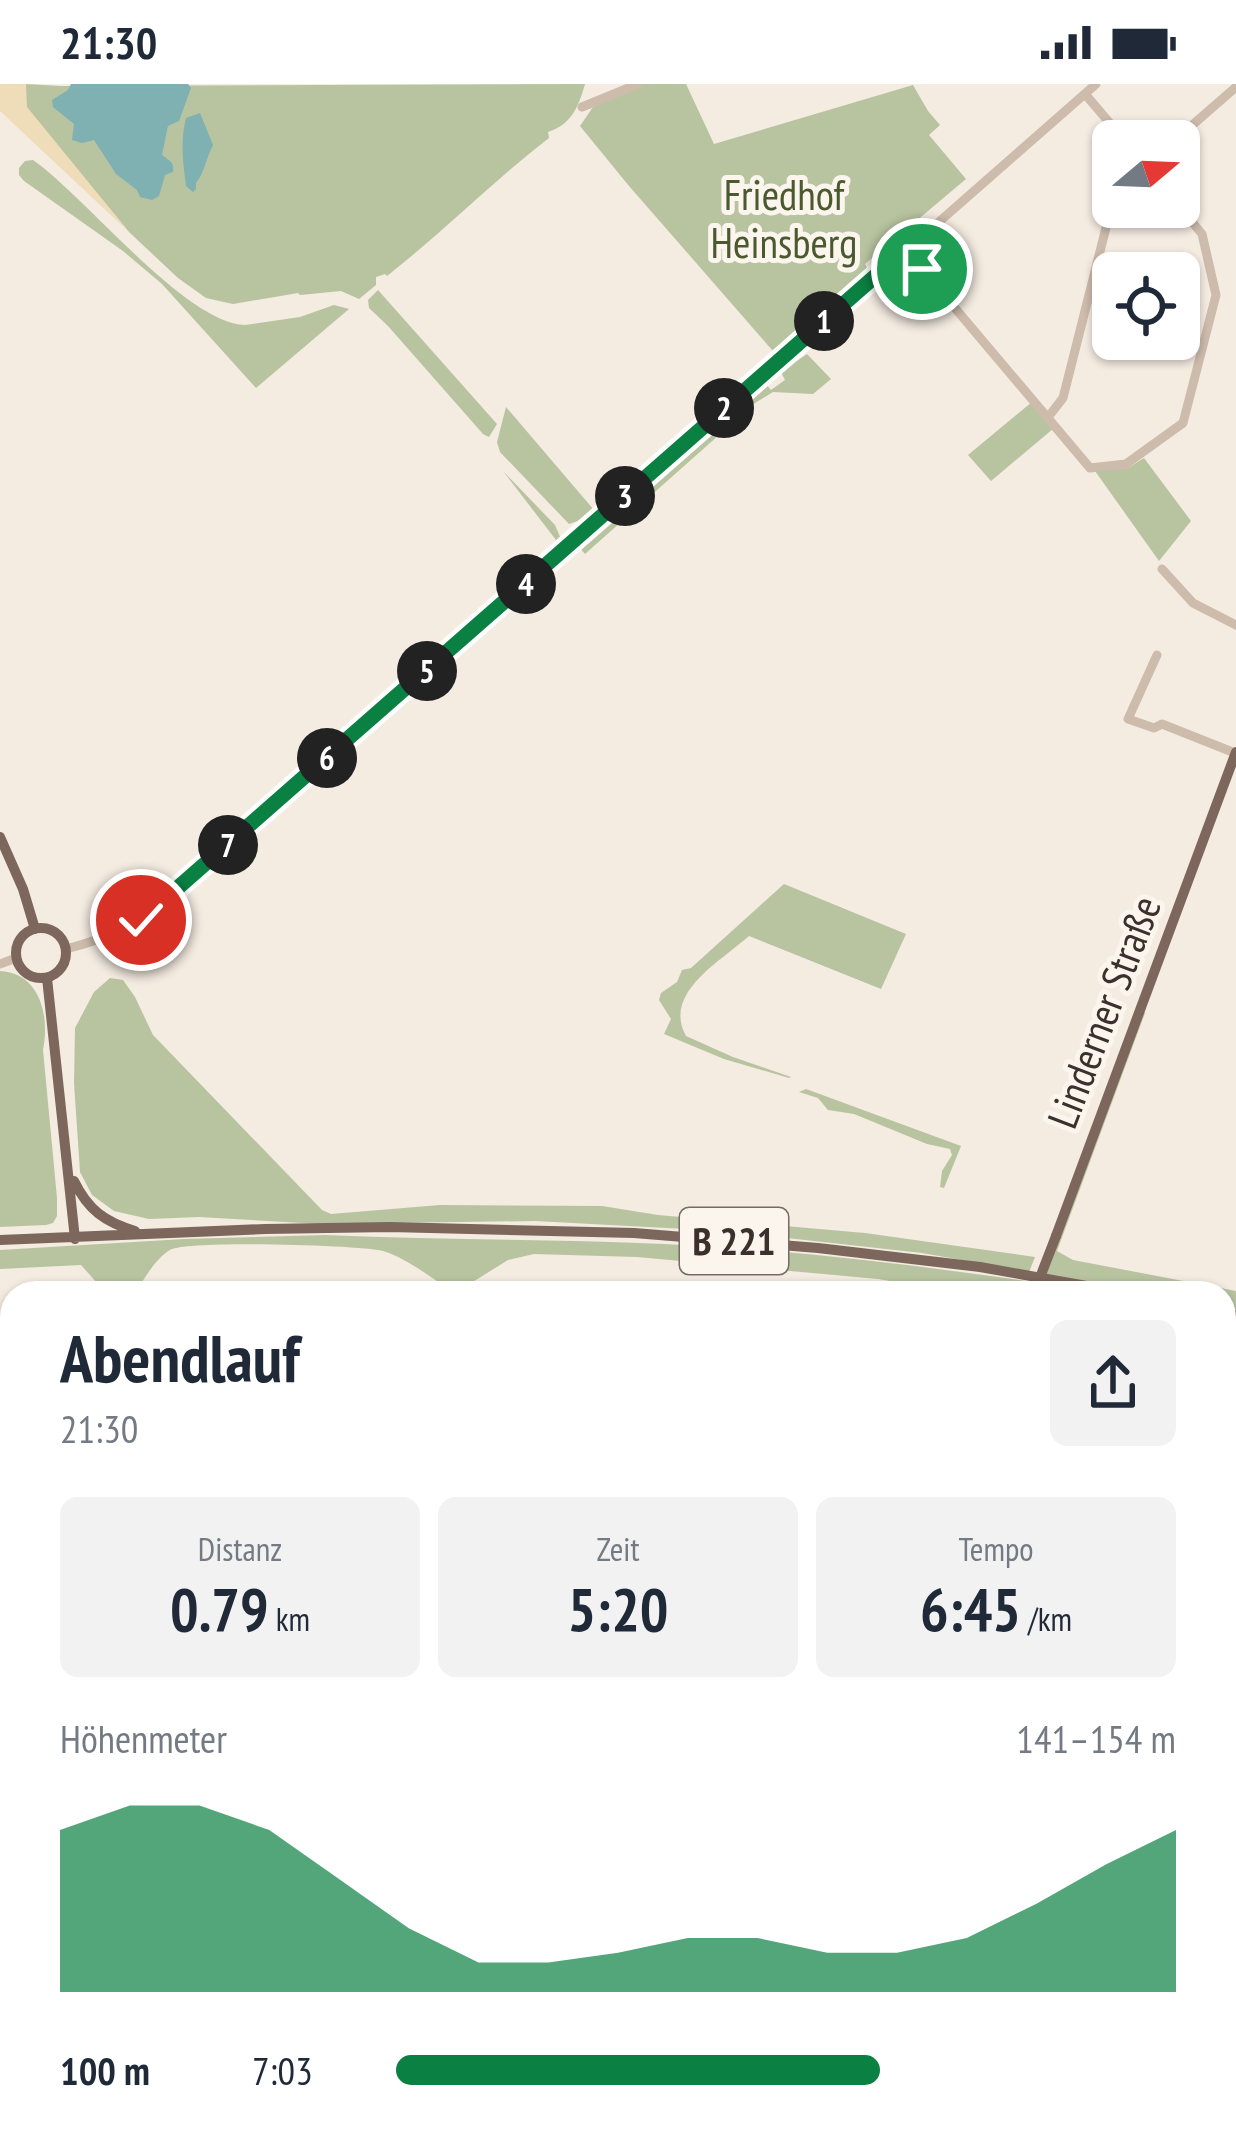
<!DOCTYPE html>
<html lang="de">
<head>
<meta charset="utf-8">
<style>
  body { margin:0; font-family:"PT Sans Narrow",sans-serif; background:#f2f2f3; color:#1f2937; height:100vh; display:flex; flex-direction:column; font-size:45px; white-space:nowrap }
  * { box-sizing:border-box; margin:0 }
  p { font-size:39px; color:#747a83 }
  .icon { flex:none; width:66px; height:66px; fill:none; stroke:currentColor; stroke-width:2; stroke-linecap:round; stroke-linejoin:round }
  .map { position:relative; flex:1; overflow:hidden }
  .sheet { position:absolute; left:0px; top:1197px; width:1236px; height:861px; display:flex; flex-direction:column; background:#fff; border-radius:36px 36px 0 0; box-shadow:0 3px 9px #0004 }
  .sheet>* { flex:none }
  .needle { width:78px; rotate:71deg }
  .tools { position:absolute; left:1092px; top:36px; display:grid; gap:24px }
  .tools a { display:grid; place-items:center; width:108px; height:108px; border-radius:18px; background:#fff; box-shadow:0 3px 9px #0004; font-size:60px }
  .pin { position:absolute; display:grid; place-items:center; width:102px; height:102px; color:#fff; margin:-51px; border:6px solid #fff; border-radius:50%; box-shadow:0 3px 12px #0007 }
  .km { position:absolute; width:60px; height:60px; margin:-30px; border-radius:50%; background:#222; color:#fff; font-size:33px; line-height:60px; text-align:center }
  .round { display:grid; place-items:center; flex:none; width:126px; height:126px; border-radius:18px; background:#f2f2f3 }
  .overview { display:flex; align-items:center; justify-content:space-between; height:204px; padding:0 60px }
  h1 { font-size:66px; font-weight:700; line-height:90px }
  .figures { display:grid; grid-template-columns:repeat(3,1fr); gap:18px; height:204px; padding:12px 60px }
  .figures div { display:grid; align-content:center; border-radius:18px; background:#f2f2f3; text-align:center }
  .figures b { font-size:60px; font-weight:700 }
  .figures small { font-size:33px; font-weight:400 }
  .figures p { font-size:33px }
  .chart { height:336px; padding:24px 60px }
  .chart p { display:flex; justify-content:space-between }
  .chart svg { width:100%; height:216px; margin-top:12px; fill:#0b8043; opacity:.7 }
  ul { padding:0 60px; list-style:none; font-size:39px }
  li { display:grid; grid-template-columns:192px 144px 1fr; align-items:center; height:90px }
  li i { height:30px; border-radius:15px; background:#0b8043 }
  .status { display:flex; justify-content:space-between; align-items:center; height:84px; padding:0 60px; background:#fff; direction:ltr }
  .status svg { height:33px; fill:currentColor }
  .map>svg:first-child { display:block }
  .green { fill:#b8c4a0 }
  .sand { fill:#efdcb8 }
  .water { fill:#7fb0b2 }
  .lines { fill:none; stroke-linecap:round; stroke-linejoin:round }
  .stream { stroke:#7fb0b2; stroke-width:3 }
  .minor { stroke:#cdbbac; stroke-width:9 }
  .major { stroke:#7d675c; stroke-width:10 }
  .major-bridge { stroke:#7d675c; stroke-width:10 }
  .route-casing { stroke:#fff; stroke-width:24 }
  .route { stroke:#0b8043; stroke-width:15 }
  .labels { text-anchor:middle; stroke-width:10; stroke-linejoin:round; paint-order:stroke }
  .shield { fill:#fbf5ee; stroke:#756b66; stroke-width:3 }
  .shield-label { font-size:39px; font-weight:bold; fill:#3b302b }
  .park-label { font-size:42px; fill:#4a5a2e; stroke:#fbf5ee }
  .street-label { font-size:42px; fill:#3b302b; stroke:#fbf5ee }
</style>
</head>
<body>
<div class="status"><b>21:30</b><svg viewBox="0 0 49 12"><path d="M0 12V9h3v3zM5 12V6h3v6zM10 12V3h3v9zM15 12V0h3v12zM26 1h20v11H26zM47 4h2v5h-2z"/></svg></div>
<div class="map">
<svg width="1236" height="2056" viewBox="0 0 1236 2056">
  <rect width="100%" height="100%" fill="#f4ebe1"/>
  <path class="green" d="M 26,0 L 60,2 L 585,0 C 579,22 571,41 548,48 L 549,54 C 493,97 443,148 387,192 L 385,190 L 376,193 L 376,201 L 359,215 L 341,207 L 300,211 L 298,209 L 233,220 L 206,214 L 178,194 L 129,148 L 26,23 Z
    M 642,0 L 686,0 L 714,60 L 913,1 L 928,27 L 940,41 L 929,51 L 966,95 L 865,180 L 867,184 L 863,187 L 864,196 L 618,410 L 589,433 L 569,440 L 500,368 L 497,358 L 506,323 L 594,426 L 773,267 L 629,102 L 580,42 L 593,23 Z
    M 33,76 C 85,112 185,239 245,241 L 300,233 L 334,221 L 349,225 L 256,304 L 162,200 L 123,167 L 24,97 L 19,91 L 19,84 L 25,77 Z
    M 378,206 L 497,340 L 489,353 L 483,350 L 388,242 L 369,224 L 368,216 Z
    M 807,270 L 831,295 L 813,310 L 773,308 L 755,319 L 585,470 L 579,463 L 753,310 L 579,459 L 781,283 L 765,299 L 771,306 L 785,296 L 781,288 Z
    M 1032,318 L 1054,344 L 991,397 L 968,371 Z
    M 1144,374 L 1191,437 L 1159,477 L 1095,387 L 1128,384 Z
    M 503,387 L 555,441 L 561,455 L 557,463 L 151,825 L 107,849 L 226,749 L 523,489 L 556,456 Z
    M 784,800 L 906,850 L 881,905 L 749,852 C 721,877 662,909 686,952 L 733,973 L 791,993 L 789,994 L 724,975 L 664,950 L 671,935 L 659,916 L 661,909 L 677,898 L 682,886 L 691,884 Z
    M 0,887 C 40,889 50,932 43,966 L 57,1114 L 57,1132 L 53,1139 L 46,1141 L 0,1143 Z
    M 110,894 L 123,896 L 135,913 L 153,951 L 322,1126 L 331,1130 L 440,1121 L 602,1122 L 658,1131 L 865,1149 L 1035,1173 L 1029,1188 L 922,1169 L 723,1147 L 535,1137 L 320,1140 L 199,1133 L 149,1135 L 114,1127 L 92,1111 L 80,1088 L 74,999 L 75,944 L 94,908 Z
    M 1142,927 L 1145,929 L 1057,1167 L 1073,1176 L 1236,1207 L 1236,1229 L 1224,1227 L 1224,1209 L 1136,1209 L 1044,1190 Z
    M 806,1005 L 961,1062 L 944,1104 L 940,1103 L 942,1087 L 952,1071 L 950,1065 L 927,1060 L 854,1030 L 828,1026 L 818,1014 L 799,1008 Z
    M 326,1151 C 439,1156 551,1155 664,1160 C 785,1165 906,1180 1026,1197 L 1021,1209 L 959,1209 L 878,1195 L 637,1173 L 534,1170 L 508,1176 L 455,1209 C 432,1195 409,1175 383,1167 C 360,1161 186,1156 170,1166 C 156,1174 144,1195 135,1209 L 106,1209 L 81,1181 L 0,1185 L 0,1166 L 184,1155 Z
    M 467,2046 L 629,2046 L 628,2056 L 466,2056 Z"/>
  <path class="sand" d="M 0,0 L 26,0 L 27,23 L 129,148 L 0,27 Z"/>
  <path class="water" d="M 71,0 L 188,0 L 191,4 L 179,37 L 168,42 L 162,71 C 169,76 175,79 173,88 L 165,91 L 159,112 L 152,116 L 140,113 L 137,106 L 116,90 L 94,56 L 82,59 L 72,56 L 74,40 L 53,23 L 52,16 L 68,6 Z
    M 200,29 L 213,61 C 206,74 205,88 196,99 L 196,105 L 193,108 L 186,102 C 183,77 180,59 186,34 Z"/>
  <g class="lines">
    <path class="stream" d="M 1224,1980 L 1236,1975
      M 1108,2056 L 1117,2046"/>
    <path class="minor" d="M 1085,10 L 1125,57
      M 582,23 L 638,0
      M 1174,57 L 1236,3
      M 906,166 L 1090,384 L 1126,380 L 1183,339 L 1216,211 L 1202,150 L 1179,122
      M 1049,332 L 1063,314 L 1113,116
      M 1162,485 L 1193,519 L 1236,541
      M 1157,571 L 1128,635 L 1154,644 L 1162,640 L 1235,669
      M 66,865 C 106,855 138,840 170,813 L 1096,0
      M 0,880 L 16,874
      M 1224,1513 L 1231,1516 L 1230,1532 L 1224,1546
      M 1224,1745 L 1236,1755
      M 1224,1852 L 1236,1850
      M 0,1952 L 12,1965
      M 77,2046 L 85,2056
      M 823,2046 L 824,2056
      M 943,2056 L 952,2046"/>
    <path class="major" d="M 0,753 L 23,805 L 35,845
      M16 869a25 25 0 1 1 50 0a25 25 0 1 1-50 0Z
      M 47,894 L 75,1155
      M 74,1097 C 88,1126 105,1138 135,1147
      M 1056,1152 L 1236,668
      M 0,1156 L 265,1145 L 390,1143 L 634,1149 L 818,1164 L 980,1183 L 1126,1209
      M 1224,1229 L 1236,1231
      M 729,2056 L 729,2046"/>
    <path class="major-bridge" d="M 1034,1209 L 1056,1152"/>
  </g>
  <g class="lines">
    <g class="route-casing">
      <path id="route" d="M 141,836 L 905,166 L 922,185"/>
    </g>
    <use href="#route" class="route"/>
  </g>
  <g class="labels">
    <rect class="shield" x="680" y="1124" width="108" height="66" rx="9"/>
    <g class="shield-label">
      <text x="734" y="1171">B 221</text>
    </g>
    <g class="park-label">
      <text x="784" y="126">Friedhof<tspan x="784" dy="48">Heinsberg</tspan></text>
    </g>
    <g class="street-label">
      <text transform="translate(1104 928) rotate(-69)" y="15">Linderner Straße</text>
    </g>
  </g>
</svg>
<div class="tools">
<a><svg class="needle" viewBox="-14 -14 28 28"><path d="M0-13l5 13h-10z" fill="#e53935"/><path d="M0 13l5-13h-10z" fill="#747a83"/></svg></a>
<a><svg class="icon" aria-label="locate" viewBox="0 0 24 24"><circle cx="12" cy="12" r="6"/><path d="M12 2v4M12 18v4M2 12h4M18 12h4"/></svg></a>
</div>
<div class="pin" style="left:922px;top:185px;background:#1e9e55"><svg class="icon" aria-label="arrive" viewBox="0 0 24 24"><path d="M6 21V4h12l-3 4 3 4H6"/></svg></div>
<div class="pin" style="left:141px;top:836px;background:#d93025"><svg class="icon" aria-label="check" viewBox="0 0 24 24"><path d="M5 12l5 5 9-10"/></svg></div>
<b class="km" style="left:824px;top:237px">1</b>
<b class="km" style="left:724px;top:324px">2</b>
<b class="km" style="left:625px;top:412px">3</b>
<b class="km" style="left:526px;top:500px">4</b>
<b class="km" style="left:427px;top:587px">5</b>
<b class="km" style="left:327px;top:674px">6</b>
<b class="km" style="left:228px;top:761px">7</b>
<section class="sheet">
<div class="overview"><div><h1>Abendlauf</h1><p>21:30</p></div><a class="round"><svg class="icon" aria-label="share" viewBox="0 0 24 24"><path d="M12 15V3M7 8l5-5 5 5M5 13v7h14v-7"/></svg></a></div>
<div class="figures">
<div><p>Distanz</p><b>0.79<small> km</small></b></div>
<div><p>Zeit</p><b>5:20</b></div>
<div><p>Tempo</p><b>6:45<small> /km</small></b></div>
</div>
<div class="chart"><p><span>Höhenmeter</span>141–154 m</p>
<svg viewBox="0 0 160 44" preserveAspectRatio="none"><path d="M0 44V11L10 6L20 6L30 11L40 21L50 31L60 38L70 38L80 36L90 33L100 33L110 36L120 36L130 33L140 26L150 18L160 11V44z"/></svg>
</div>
<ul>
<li><b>100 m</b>7:03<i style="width:62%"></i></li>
</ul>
</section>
</div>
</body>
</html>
